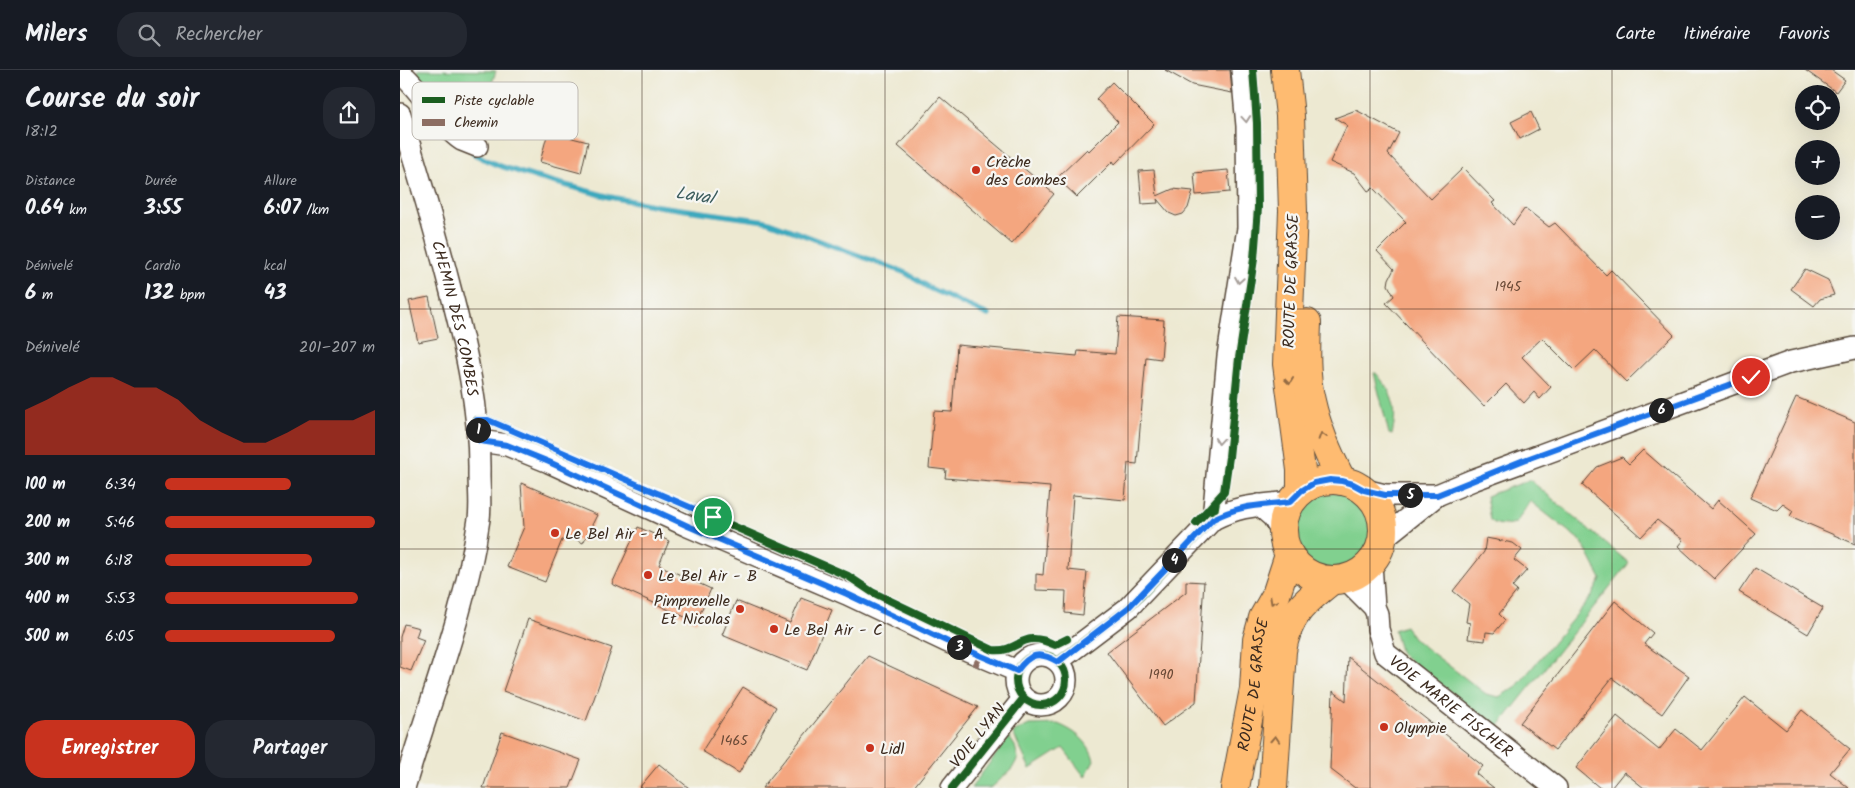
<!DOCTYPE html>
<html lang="fr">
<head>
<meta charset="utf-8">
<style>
  body { margin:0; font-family:Kalam,sans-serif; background:#242831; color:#f1f3f6; height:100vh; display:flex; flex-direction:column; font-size:19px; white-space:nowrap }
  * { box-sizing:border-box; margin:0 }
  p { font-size:16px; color:#9ea1a6 }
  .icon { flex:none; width:28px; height:28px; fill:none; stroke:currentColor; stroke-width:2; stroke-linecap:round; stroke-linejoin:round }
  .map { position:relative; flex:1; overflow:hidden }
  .side { display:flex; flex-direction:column; background:#171b24; width:400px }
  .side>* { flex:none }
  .tools { position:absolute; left:1395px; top:15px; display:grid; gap:10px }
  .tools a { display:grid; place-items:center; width:45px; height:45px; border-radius:50%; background:#171b24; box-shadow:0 5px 20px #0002; font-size:25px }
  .pin { position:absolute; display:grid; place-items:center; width:42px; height:42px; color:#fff; margin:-21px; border:2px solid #fff; border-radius:50%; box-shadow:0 1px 5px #0007 }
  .km { position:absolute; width:25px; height:25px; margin:-12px; border-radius:50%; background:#222; color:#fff; font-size:14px; line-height:25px; text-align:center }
  .round { display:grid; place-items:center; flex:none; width:52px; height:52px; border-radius:20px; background:#242831 }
  .summary { display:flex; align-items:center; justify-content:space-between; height:85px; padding:0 25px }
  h1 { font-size:28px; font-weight:800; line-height:38px }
  .stats { display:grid; grid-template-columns:repeat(3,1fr); gap:8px; height:85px; padding:5px 25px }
  .stats div { display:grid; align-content:center }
  .stats b { font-size:21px; font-weight:800 }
  .stats small { font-size:14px; font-weight:400 }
  .stats p { font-size:14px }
  .chart { height:140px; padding:10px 25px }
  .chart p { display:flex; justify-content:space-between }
  .chart svg { width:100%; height:90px; margin-top:5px; fill:#c8321e; opacity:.7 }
  .cta { display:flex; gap:10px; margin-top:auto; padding:10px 25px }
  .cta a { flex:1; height:58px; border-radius:20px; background:#c8321e; color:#fff; font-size:20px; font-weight:800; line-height:58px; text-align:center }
  .cta a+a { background:#242831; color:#f1f3f6 }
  ul { padding:0 25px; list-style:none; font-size:16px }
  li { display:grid; grid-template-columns:80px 60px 1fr; align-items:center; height:38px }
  li i { height:12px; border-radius:6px; background:#c8321e }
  header { display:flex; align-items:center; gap:30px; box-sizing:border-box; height:70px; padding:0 25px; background:#171b24; border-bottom:1px solid #363941 }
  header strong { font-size:24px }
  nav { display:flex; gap:28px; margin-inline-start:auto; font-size:18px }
  .search { width:350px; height:45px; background:#242831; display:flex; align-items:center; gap:12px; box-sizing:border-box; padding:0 18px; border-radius:20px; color:#9ea1a6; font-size:19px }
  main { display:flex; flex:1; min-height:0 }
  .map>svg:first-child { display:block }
  .green { fill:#81d08f; stroke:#5e7d56 }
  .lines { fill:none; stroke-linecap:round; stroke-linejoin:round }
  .stream { stroke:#3ea9be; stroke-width:5.5 }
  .building { fill:#f4a67f }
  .minor-casing { stroke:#564739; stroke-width:24 }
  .primary-casing { stroke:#564739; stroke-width:30 }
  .minor { stroke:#fff; stroke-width:21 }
  .primary { stroke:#febb71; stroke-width:28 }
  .quiet { stroke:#8d6e63; stroke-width:6; stroke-dasharray:12 6; stroke-linecap:butt }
  .cycleway-casing { stroke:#f6f6f2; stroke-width:11 }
  .cycleway { stroke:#1b5e20; stroke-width:8 }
  .oneway { stroke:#a79f9a }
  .oneway2 { stroke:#936b43 }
  .route-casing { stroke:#fff; stroke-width:10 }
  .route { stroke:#1a73e8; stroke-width:6 }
  .grid { fill:none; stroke:#3b2a1e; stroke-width:1; stroke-opacity:0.55 }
  .poi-dot { fill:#c8321e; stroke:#f6f6f2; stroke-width:2 }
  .labels { text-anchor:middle; stroke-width:4.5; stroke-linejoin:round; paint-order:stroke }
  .number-label { font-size:14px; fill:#694936 }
  .poi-label { font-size:16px; fill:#3b2a1e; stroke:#f6f6f2; text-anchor:start }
  .street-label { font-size:16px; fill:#3b2a1e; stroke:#f6f6f2 }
  .water-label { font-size:18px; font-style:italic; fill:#3c5d5e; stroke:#f6f6f2 }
  .key { fill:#f6f6f2; stroke:#beb9b2; stroke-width:1 }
  .key-label { font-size:14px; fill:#3b2a1e }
</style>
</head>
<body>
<header>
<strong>Milers</strong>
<div class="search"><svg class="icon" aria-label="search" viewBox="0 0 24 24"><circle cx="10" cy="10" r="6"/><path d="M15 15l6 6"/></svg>Rechercher</div>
<nav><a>Carte</a><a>Itinéraire</a><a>Favoris</a></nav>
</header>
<main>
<section class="side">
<div class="summary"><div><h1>Course du soir</h1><p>18:12</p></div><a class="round"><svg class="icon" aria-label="share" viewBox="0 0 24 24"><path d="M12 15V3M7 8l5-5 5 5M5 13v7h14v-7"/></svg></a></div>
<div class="stats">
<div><p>Distance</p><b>0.64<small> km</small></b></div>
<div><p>Durée</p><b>3:55</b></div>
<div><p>Allure</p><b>6:07<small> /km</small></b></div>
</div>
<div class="stats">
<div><p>Dénivelé</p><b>6<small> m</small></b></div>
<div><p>Cardio</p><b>132<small> bpm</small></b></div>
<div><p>kcal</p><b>43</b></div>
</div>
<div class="chart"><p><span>Dénivelé</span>201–207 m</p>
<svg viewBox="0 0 160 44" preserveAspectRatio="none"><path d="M0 44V22L10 17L20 11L30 6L40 6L50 11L60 11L70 17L80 27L90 33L100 38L110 38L120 33L130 27L140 27L150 27L160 22V44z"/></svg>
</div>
<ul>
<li><b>100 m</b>6:34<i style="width:60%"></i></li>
<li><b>200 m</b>5:46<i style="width:100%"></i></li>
<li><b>300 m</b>6:18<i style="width:70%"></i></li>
<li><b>400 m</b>5:53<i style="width:92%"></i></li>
<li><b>500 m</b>6:05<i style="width:81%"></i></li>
</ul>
<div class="cta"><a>Enregistrer</a><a>Partager</a></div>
</section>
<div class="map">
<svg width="1455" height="718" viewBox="0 0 1455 718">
  <rect width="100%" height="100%" fill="#f6f6f2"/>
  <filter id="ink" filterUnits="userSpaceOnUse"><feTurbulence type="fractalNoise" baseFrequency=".02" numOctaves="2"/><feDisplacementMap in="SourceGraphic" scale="10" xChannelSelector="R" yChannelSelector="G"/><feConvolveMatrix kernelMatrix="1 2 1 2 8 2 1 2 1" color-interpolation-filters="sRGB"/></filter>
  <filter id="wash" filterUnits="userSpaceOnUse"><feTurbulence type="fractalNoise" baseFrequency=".0096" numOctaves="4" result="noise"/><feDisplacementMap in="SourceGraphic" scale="20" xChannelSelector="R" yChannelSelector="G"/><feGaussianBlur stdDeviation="1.12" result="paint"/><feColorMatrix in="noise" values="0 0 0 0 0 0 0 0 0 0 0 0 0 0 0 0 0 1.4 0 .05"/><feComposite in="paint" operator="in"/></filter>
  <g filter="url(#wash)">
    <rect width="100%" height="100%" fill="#ede9d2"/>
    <path class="green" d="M 18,0 L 96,1 L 74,69 L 42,42 L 18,6 Z
      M 974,303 L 976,303 C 994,325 998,336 992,365 L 989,364 Z
      M 1130,410 L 1229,493 L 1097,658 L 1001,584 L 994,560 L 1005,556 L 1014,569 L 1086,624 L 1099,627 L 1117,616 L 1191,527 L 1201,509 L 1182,472 L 1130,431 L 1116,453 C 1105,455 1099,457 1090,450 L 1086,426 Z
      M895 461a38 38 0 1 1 76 0a38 38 0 1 1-76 0Z
      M 658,654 C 675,661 689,671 694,690 L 685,707 L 663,678 L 630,699 L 613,663 L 629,655 Z
      M 609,667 L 615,676 L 618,688 L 612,699 L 591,718 L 571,718 Z"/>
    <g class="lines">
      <path class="stream" d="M 74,84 L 97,95 L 135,107 L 210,127 L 258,136 L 366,151 L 506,203 L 529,218 L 588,245"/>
    </g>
    <g id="blocks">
      <path class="building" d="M 765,0 L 830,0 L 832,23 L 792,15 Z
        M 1405,0 L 1431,0 L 1445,10 L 1436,22 Z
        M 712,12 L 754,54 L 715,94 L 713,91 L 677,127 L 657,108 L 687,79 L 689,81 L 718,52 L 696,29 Z
        M 540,27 L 654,124 L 612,174 L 498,76 Z
        M 956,40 L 999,63 L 988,84 L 1031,129 L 1063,98 L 1095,131 L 1092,133 L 1113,155 L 1125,138 L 1149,157 L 1155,153 L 1206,205 L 1211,200 L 1274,265 L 1226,312 L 1195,280 L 1174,300 L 1142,268 L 1122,287 L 1151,317 L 1140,329 L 1134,322 L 1124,333 L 1106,314 L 1084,336 L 986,233 L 994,226 L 988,215 L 989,209 L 994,199 L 977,181 L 1006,152 L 973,118 L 968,121 L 954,103 L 930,92 L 947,55 L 935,48 Z
        M 1131,42 L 1139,59 L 1120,69 L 1111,52 Z
        M 148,62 L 188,72 L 181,103 L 140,92 Z
        M 754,100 L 757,126 L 773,119 L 793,121 L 788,138 L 783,144 L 776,146 L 769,143 L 757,129 L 758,133 L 742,134 L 739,101 Z
        M 828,100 L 830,122 L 796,125 L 794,103 Z
        M 1405,199 L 1428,210 L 1434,225 L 1420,229 L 1414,236 L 1391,219 Z
        M 29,227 L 38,268 L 18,272 L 9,231 Z
        M 718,247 L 764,250 L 761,289 L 746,287 L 737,394 L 728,393 L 725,430 L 673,425 L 668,500 L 687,502 L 683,545 L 665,543 L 666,521 L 636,520 L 636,504 L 643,505 L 650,417 L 545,408 L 546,400 L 529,398 L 534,341 L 552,342 L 557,275 L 677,286 L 678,281 L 715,284 Z
        M 1396,327 L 1455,352 L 1455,474 L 1390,446 L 1393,441 L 1383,434 L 1377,440 L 1350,428 Z
        M 1243,380 L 1311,439 L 1318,430 L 1356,464 L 1314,509 L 1278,476 L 1283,470 L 1257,450 L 1241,467 L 1182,415 L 1197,397 L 1222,387 L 1229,394 Z
        M 121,413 L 197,445 L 183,473 L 175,469 L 162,470 L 145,512 L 107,497 L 124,457 Z
        M 238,457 L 269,471 L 259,495 L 311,519 L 296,552 L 212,514 Z
        M 1086,468 L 1113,473 L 1122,480 L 1114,490 L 1127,500 L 1112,517 L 1117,521 L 1099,544 L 1105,550 L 1094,563 L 1086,562 L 1085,571 L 1068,569 L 1070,553 L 1066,552 L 1069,534 L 1053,521 L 1084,482 Z
        M 1355,498 L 1423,538 L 1408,564 L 1339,522 Z
        M 786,511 L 804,512 L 796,632 L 763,656 L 707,582 L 786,522 Z
        M 401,528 L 432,540 L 407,600 L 322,565 L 336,531 L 390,553 Z
        M 1215,531 L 1253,563 L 1244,574 L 1289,606 L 1262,644 L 1212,608 L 1155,680 L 1120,653 Z
        M 128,549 L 212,578 L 186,651 L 103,621 Z
        M 4,554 L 19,558 L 16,567 L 24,570 L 11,601 L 0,597 L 0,567 Z
        M 468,586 L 578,637 L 513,718 L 362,718 Z
        M 948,587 L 1069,683 L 1068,684 L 1083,696 L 1076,704 L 1094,718 L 955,718 L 930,699 L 933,621 L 946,631 Z
        M 343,617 L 376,637 L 339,703 L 302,681 Z
        M 1345,627 L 1386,660 L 1402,640 L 1450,679 L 1430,703 L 1449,718 L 1244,718 L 1224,702 L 1211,718 L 1200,718 L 1176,698 L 1217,646 L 1259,680 L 1276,659 L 1302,680 Z
        M 102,662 L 181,690 L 170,718 L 83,718 Z
        M 259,694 L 289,718 L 239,718 Z"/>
    </g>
  </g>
  <g filter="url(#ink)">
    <use href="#blocks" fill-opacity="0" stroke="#564739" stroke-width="1"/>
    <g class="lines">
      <g class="minor-casing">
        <g id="minor">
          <path d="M 6,8 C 24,25 43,58 62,70 C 67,72 72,74 77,76"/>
          <path id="s1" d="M 0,44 C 18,102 35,159 50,218 C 66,279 80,340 79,404 C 79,419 81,434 79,449 C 66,541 30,629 4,718"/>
          <path d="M 80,371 L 107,375 L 149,392 L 288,456 L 447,524 L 546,571 L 617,601"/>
          <path d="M 964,420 L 985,425 L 1037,425"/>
          <path d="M 859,435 L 873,447 L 882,462"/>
          <path d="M 813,449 L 828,286 L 848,158 L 847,56 L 842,0"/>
          <path d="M 983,468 L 1037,425 L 1073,410 L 1391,292 L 1455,278"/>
          <path d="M 971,494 L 974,537"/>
          <path id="s2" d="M 946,509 L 974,537 L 977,544 L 978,559 L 985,583 L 1156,718"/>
          <circle cx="641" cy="610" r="25"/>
          <path d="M 658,591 L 728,538 L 813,449 C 844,434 858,436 890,432"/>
          <path d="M 552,718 L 623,629"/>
        </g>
      </g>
      <g class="primary-casing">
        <g id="primary">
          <path d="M 885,0 L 890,46 L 893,141 L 887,294 L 901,400 L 901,421"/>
          <path d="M 907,253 C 906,279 905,306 911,331 C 917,359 929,386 942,411"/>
          <circle cx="933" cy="460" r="50"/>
          <path id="s3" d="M 835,718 L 854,619 L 857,570 L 863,548 L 876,525 L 889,485"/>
          <path d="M 873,718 L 882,581 C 888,545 903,533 931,511"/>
        </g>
      </g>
      <use href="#minor" class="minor"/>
      <use href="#primary" class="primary"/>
      <path class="quiet" d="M 575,596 L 587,574"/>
      <g class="cycleway-casing">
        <path id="cycleway" d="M 77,350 L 88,350 L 448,506 L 472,522 L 593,580 C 621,583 620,558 655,575 L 667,569
          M 796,453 L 824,422 L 829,387 L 839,288 L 854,189 L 858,138 L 857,53 L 853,0
          M616 610a25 25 0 1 1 50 0a25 25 0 1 1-50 0Z
          M 658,591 L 728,538 L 741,526 L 813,449 L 816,431
          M 552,718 L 623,629"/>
      </g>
      <use href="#cycleway" class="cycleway"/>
    </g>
    <defs><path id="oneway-chevron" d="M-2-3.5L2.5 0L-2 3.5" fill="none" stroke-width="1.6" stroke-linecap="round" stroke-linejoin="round" transform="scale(1.25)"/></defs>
    <g class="oneway">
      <use href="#oneway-chevron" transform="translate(846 49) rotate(85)"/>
      <use href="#oneway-chevron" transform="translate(839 210) rotate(99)"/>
      <use href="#oneway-chevron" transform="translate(819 371) rotate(95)"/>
    </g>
    <g class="oneway2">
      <use href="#oneway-chevron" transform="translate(889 311) rotate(84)"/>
      <use href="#oneway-chevron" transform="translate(922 366) rotate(-108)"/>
      <use href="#oneway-chevron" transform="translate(873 531) rotate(118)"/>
      <use href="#oneway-chevron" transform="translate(875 669) rotate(-87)"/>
    </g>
  </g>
  <g class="lines" filter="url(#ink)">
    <g class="route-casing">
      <path id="route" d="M 313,447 L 88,350 L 77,350 L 80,371 L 107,375 L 149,392 L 288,456 L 447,524 L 546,571 L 617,601 C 630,583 639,581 658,592 L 728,538 L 813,449 C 843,434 858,436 890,432 L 901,421 L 914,413 L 930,410 L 942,411 L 953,414 L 964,420 L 985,425 L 1037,425 L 1124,390 L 1351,307"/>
    </g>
    <use href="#route" class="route"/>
  </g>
  <path class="grid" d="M 242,0 L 242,718M 485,0 L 485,718M 728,0 L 728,718M 970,0 L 970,718M 1212,0 L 1212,718M 0,239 L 1455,239M 0,479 L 1455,479"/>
  <g class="poi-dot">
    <circle cx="576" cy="100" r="5"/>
    <circle cx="155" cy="463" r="5"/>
    <circle cx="248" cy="505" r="5"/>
    <circle cx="340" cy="539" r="5"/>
    <circle cx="374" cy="559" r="5"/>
    <circle cx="984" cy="657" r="5"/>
    <circle cx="470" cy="678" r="5"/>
  </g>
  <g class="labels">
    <g class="number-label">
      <text x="1108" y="221">1945</text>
      <text x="761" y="609">1990</text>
      <text x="334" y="675">1465</text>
    </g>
    <g class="poi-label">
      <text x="586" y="97">Crèche<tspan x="586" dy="18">des Combes</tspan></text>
      <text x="165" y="469">Le Bel Air - A</text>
      <text x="258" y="511">Le Bel Air - B</text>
      <text x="330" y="536" text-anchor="end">Pimprenelle<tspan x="330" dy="18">Et Nicolas</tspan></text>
      <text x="384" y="565">Le Bel Air - C</text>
      <text x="994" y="663">Olympie</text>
      <text x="480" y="684">Lidl</text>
    </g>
    <g class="street-label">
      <text transform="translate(890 211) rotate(-88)" y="6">ROUTE DE GRASSE</text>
      <text dy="6" stroke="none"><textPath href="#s1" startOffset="212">CHEMIN DES COMBES</textPath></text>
      <text dy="6" stroke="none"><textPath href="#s3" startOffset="105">ROUTE DE GRASSE</textPath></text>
      <text dy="6" stroke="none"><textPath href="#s2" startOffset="172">VOIE MARIE FISCHER</textPath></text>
      <text transform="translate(577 665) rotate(-51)" y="6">VOIE LYAN</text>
    </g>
    <g class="water-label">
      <text transform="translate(295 125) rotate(9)" y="6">Laval</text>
    </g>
  </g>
  <rect x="12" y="12" width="166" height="58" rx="8" class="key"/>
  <rect x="22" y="27" width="23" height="6" fill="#1b5e20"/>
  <rect x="22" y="49" width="23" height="7" fill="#8d6e63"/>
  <g class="key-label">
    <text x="54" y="35">Piste cyclable</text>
    <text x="54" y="57">Chemin</text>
  </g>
</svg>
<div class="tools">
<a><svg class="icon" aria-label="locate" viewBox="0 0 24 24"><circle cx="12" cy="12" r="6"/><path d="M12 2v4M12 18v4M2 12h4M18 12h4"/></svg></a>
<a>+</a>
<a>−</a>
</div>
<div class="pin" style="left:313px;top:447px;background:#1e9e55"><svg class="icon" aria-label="arrive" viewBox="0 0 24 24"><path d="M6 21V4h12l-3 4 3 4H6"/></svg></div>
<div class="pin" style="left:1351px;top:307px;background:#d93025"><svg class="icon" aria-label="check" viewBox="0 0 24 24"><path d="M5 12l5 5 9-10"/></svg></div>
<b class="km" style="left:78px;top:360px">1</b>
<b class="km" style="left:559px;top:577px">3</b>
<b class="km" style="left:774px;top:490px">4</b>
<b class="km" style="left:1010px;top:425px">5</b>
<b class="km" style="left:1261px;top:340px">6</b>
</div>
</main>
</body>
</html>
